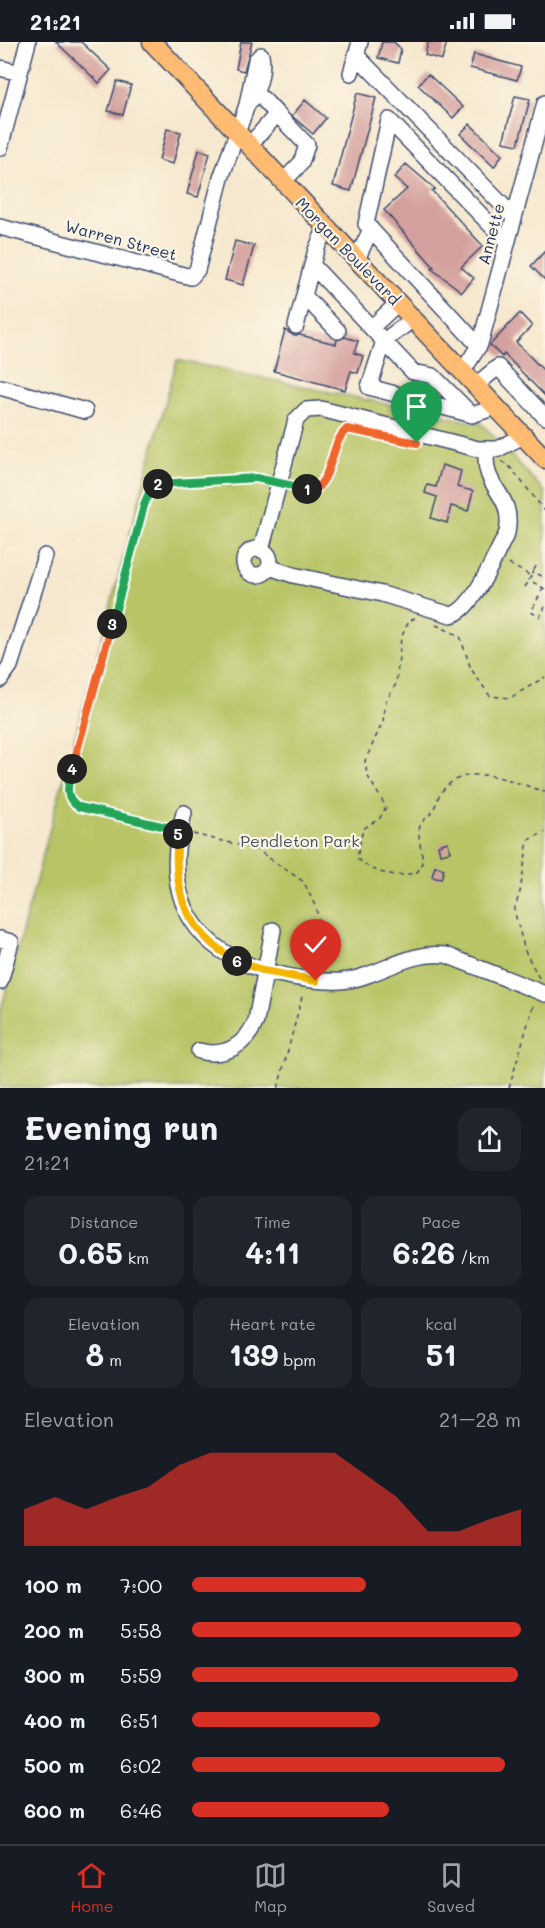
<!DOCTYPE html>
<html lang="en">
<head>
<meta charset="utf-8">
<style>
  body { margin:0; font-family:Mali,sans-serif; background:#20242c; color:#f1f3f6; height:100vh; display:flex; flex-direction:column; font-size:22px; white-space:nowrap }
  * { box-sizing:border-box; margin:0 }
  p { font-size:20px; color:#9ea1a6 }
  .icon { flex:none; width:33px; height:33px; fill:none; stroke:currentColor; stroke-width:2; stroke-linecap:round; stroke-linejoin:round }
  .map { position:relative; height:1046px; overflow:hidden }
  .panel { display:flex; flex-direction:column; background:#171b24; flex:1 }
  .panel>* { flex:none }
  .pin { position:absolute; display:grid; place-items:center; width:51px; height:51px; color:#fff; margin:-62px -26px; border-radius:50% 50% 50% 0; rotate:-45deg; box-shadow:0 0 6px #0007 }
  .pin .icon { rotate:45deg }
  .km { position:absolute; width:30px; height:30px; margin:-15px; border-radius:50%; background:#222; color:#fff; font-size:16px; line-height:30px; text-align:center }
  .round { display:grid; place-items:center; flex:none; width:63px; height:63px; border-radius:18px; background:#20242c }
  .overview { display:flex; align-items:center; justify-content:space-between; height:102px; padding:0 24px }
  h1 { font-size:33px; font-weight:800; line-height:45px }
  .stats { display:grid; grid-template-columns:repeat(3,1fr); gap:9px; height:102px; padding:6px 24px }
  .stats div { display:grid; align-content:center; border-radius:15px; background:#20242c; text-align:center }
  .stats b { font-size:30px; font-weight:800 }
  .stats small { font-size:16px; font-weight:400 }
  .stats p { font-size:16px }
  .chart { height:168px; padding:12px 24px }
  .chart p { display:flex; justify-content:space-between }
  .chart svg { width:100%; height:108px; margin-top:6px; fill:#d93025; opacity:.7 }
  ul { padding:0 24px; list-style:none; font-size:20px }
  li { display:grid; grid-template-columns:96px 72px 1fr; align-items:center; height:45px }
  li i { height:15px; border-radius:8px; background:#d93025 }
  .status { display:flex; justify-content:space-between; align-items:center; height:42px; padding:0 30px; background:#171b24; direction:ltr }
  .status svg { height:16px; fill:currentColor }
  .tab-bar { display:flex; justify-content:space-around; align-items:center; height:84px; border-top:2px solid #363941; background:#171b24; font-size:16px; color:#9ea1a6 }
  .tab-bar a { display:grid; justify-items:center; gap:3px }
  .tab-bar .on { color:#d93025 }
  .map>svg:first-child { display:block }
  .green { fill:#b8c465; stroke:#6a7a62; stroke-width:1.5 }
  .building { fill:#d4a09e }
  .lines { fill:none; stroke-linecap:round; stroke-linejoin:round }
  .minor-casing { stroke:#3c4b6f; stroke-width:18 }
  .major-casing { stroke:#3c4b6f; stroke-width:21 }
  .path { stroke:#3c4b6f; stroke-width:1.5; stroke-dasharray:4.5 4.5; stroke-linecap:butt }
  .minor { stroke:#fff; stroke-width:15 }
  .major { stroke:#febb71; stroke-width:18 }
  .split-1-casing { stroke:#fff; stroke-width:12 }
  .split-2-casing { stroke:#fff; stroke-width:12 }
  .split-3-casing { stroke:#fff; stroke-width:12 }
  .split-4-casing { stroke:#fff; stroke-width:12 }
  .split-5-casing { stroke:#fff; stroke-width:12 }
  .split-6-casing { stroke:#fff; stroke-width:12 }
  .split-7-casing { stroke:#fff; stroke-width:12 }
  .split-1 { stroke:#f0652b; stroke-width:8 }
  .split-2 { stroke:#22a559; stroke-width:8 }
  .split-3 { stroke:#22a559; stroke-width:8 }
  .split-4 { stroke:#f0652b; stroke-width:8 }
  .split-5 { stroke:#22a559; stroke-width:8 }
  .split-6 { stroke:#f5b400; stroke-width:8 }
  .split-7 { stroke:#f5b400; stroke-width:8 }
  .labels { text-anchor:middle; stroke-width:4.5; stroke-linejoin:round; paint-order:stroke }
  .street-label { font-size:16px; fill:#1b2f5e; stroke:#fcf5e5 }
  .park-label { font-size:16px; fill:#425460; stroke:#fcf5e5 }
</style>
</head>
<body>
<div class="status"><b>21:21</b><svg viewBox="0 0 49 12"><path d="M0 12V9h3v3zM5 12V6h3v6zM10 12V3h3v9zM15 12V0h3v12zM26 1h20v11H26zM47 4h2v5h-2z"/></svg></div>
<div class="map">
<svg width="545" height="1046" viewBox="0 0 545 1046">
  <rect width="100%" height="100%" fill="#fcf5e5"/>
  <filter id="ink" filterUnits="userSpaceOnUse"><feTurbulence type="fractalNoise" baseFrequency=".0167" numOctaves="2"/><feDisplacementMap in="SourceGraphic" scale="12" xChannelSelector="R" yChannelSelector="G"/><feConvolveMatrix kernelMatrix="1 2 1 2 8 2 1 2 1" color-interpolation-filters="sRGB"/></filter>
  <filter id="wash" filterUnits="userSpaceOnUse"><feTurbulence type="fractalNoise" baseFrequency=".008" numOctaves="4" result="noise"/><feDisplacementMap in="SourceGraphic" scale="24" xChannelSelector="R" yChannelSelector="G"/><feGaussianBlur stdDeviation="1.35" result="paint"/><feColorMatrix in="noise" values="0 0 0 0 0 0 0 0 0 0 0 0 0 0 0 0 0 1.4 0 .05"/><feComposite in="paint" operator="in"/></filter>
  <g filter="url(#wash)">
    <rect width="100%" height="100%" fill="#f6e8ce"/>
    <path class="green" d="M 177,318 L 482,382 L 545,450 L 545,1046 L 0,1046 L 0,971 Z"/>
    <g id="blocks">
      <path class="building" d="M 56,0 L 81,0 L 111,28 L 99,41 Z
        M 241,0 L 252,0 L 244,29 L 236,27 Z
        M 382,0 L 394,0 L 401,7 L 398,21 L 378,16 Z
        M 428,0 L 447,0 L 442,18 L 425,13 Z
        M 474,12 L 521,25 L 517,38 L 470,26 Z
        M 428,32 L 463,65 L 453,76 L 418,43 Z
        M 117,39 L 131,43 L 123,73 L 108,69 Z
        M 357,51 L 376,56 L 351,149 L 333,144 Z
        M 515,54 L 530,57 L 518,103 L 503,100 Z
        M 305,58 L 326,76 L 313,92 L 292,74 Z
        M 470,82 L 502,113 L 494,125 L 460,92 Z
        M 167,87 L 181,90 L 173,122 L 159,118 Z
        M 199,108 L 210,111 L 198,155 L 187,152 Z
        M 406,122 L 435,147 L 432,149 L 483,204 L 461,225 L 474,236 L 462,250 L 432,227 L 434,225 L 384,168 L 407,147 L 394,136 Z
        M 235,199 L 254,204 L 243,243 L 225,238 Z
        M 545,209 L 545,238 L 531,224 Z
        M 520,271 L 532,284 L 516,300 L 545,330 L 545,354 L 504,312 L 502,315 L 490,303 Z
        M 285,288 L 293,293 L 300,293 L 336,302 L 337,298 L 345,295 L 358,299 L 354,311 L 363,314 L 358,331 L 351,329 L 345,348 L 274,329 Z
        M 442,423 L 461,429 L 457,445 L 473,449 L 468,469 L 451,464 L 447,481 L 431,476 L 437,455 L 425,451 L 427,443 L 436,445 Z
        M 448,800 L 450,810 L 440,812 L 438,803 Z
        M 435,824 L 444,827 L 441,837 L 432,835 Z"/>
    </g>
  </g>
  <g filter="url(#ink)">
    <use href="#blocks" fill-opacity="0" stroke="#3c4b6f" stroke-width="1.5"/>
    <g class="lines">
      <g class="minor-casing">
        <path id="minor" d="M 356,13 L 514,175
          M 0,26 L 20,31
          M 351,31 L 360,0
          M 263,57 L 277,72
          M 249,104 L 277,72 L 307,103 L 301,121 L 283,140
          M 0,106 L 28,0
          M 0,185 L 191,235 L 197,228 L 221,136 L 247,63 L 256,18 L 261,13 C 264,27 258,53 247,63
          M 357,217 L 371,187
          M 312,223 L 413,330 L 433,334 L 472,373 L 496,365
          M 304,254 L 338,289
          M 413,277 L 384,299 L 369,345 L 469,372
          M 296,284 L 316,208 L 326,185
          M 372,285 L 398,261
          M 479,304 L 366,182 L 389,78 L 507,200
          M 463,329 L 480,302 L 545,61
          M 476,343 L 498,325 L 545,375
          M 0,345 L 85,369
          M244 520a13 13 0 1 1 26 0a13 13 0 1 1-26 0Z
          M 261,508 L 296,378 L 306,368 L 321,367 L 478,407 L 498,407 L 523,394
          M 269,525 L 293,533 L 382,552 L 451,573 C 474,568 496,511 507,491 C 515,449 480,448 487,407
          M 0,638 L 10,624 L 45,514
          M 184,771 C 159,858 196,914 282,933 C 301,937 321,940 341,939 C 378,936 407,908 446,913 L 545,952
          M 0,897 L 11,900 L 0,940
          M 199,1009 C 225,1016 246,1003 256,979 L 273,888"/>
      </g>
      <g class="major-casing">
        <path id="major" d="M 152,0 L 545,417"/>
      </g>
      <path class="path" d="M 502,419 L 511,426 L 545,469
        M 292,444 C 302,447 312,450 321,443 L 345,388
        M 509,522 L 531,534 L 533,529 L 545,536
        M 534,528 L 537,522
        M 531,534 L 529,538 L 545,547
        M 525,545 L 529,539
        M 543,546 L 531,570 L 540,575 L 545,565
        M 415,576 L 409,579 L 401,596 L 396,642 L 386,659 L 383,679 L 365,719 L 367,733 L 386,765 L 380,776 L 363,787 L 357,816 C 372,831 397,837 417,830 C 428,819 418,803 419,790 C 419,778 429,776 434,767 C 437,760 438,753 444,747 C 469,718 516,741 545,750
        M 436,583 L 460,594 L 471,627 L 490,654 L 510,656 L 545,635
        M 168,787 L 79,765 L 72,760 L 67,752 L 145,460 L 151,446 L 162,441 L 267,437
        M 193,792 L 256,807 L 304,840 L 316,866 L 319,879 L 310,923
        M 539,936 L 525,909 L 514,868 L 520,850 L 528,798 L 545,790
        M 278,1046 L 303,951
        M 509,1046 L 534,961"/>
      <use href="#minor" class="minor"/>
      <use href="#major" class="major"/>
    </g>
  </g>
  <g class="lines" filter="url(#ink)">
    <g class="split-1-casing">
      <path id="split-1" d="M 307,447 L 316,447 C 334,431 330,402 347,387 L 417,401"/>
    </g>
    <g class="split-2-casing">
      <path id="split-2" d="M 158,442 L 256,436 L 307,447"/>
    </g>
    <g class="split-3-casing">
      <path id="split-3" d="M 112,582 L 145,460 L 151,446 L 158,442"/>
    </g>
    <g class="split-4-casing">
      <path id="split-4" d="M 72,727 L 112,582"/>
    </g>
    <g class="split-5-casing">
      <path id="split-5" d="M 72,727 C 68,743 63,755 79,765 L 179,788 L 178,792"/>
    </g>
    <g class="split-6-casing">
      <path id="split-6" d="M 178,792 C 172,848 186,891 237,919"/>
    </g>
    <g class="split-7-casing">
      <path id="split-7" d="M 237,919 L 265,929 L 316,939"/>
    </g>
    <use href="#split-1" class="split-1"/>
    <use href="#split-2" class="split-2"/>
    <use href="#split-3" class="split-3"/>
    <use href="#split-4" class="split-4"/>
    <use href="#split-5" class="split-5"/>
    <use href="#split-6" class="split-6"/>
    <use href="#split-7" class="split-7"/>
  </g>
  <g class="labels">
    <g class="street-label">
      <text transform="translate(491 192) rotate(-75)" y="6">Annette</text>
      <text transform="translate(121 198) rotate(15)" y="6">Warren Street</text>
      <text transform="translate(348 209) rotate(46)" y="6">Morgan Boulevard</text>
    </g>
    <g class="park-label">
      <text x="300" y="805">Pendleton Park</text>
    </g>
  </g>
</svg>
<div class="pin" style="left:417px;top:401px;background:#1e9e55"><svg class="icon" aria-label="arrive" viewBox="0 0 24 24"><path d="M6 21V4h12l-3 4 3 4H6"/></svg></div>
<div class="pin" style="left:316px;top:939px;background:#d93025"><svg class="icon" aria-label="check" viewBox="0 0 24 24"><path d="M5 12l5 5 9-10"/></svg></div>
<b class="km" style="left:307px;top:447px">1</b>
<b class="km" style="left:158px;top:442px">2</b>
<b class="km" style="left:112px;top:582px">3</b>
<b class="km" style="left:72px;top:727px">4</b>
<b class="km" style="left:178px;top:792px">5</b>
<b class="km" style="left:237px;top:919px">6</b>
</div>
<section class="panel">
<div class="overview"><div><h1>Evening run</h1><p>21:21</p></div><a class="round"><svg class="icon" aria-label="share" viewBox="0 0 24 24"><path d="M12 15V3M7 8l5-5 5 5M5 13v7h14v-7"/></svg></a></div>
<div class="stats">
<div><p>Distance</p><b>0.65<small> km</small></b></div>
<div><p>Time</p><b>4:11</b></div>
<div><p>Pace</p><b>6:26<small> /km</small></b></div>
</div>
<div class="stats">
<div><p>Elevation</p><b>8<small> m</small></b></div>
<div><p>Heart rate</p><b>139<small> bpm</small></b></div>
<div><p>kcal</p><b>51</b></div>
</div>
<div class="chart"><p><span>Elevation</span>21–28 m</p>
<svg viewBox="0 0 160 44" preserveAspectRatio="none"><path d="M0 44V29L10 24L20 29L30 24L40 20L50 11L60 6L70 6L80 6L90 6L100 6L110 15L120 24L130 38L140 38L150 33L160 29V44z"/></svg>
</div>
<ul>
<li><b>100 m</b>7:00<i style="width:53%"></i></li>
<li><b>200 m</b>5:58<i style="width:100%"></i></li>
<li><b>300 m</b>5:59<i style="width:99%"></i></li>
<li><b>400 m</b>6:51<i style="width:57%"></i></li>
<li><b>500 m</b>6:02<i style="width:95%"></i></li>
<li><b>600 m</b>6:46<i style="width:60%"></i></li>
</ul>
</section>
<nav class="tab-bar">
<a class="on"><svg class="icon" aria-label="home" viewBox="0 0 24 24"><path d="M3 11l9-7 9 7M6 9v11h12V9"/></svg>Home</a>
<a><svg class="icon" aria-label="map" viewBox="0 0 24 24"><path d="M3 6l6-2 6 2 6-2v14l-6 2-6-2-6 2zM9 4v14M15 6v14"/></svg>Map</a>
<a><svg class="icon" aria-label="saved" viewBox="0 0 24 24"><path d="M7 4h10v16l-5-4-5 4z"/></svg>Saved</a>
</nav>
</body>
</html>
